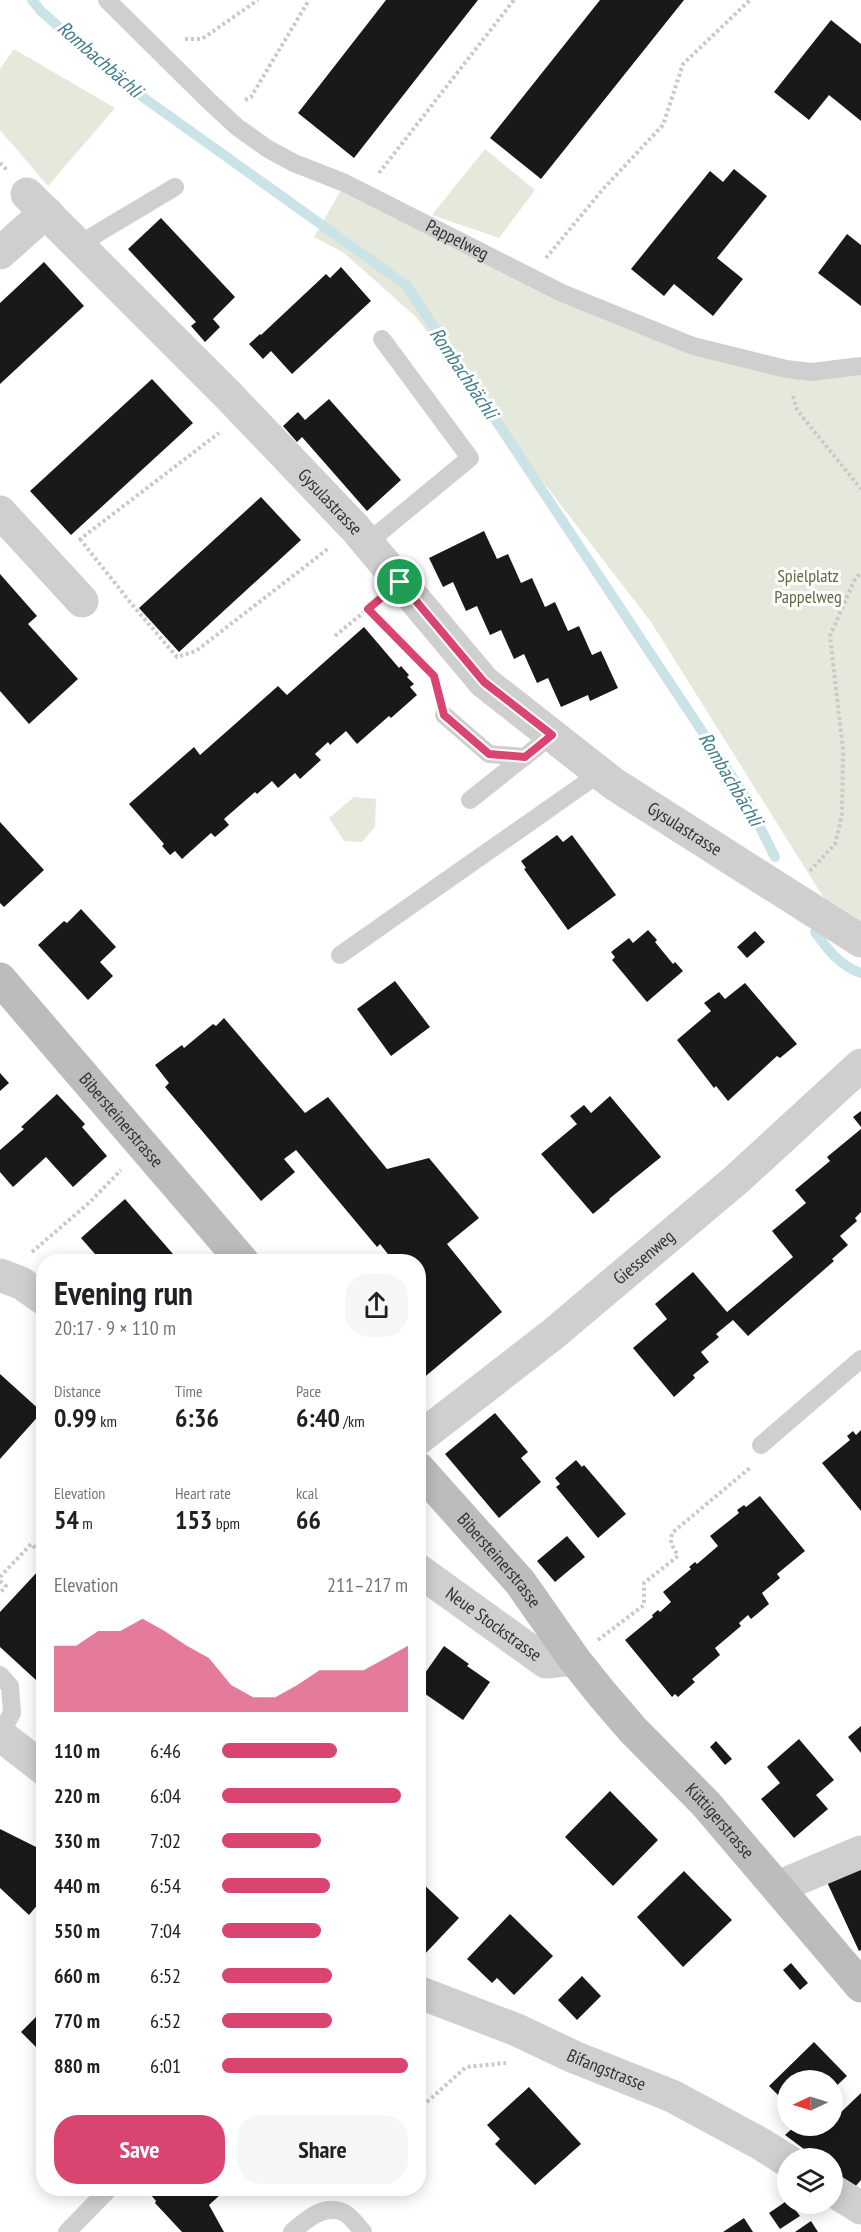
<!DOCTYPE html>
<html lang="en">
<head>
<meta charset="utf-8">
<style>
  body { margin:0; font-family:"PT Sans Narrow",sans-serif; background:#f6f6f6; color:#202124; height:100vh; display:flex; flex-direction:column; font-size:22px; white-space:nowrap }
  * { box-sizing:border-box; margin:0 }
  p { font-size:20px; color:#757577 }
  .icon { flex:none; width:33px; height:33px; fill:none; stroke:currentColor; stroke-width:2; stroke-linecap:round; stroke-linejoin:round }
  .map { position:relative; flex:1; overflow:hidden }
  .details { position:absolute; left:36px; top:1254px; width:390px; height:942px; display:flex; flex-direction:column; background:#fff; border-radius:24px; box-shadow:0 3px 15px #0003 }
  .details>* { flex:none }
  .needle { width:39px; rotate:266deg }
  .buttons { position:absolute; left:777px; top:2070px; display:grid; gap:12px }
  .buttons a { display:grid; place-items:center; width:66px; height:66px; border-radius:50%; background:#fff; box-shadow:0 3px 15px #0003; font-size:30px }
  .pin { position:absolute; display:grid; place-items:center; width:51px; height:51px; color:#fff; margin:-26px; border:3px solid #fff; border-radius:50%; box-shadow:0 2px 6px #0007 }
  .round { display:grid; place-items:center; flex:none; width:63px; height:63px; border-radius:24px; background:#f6f6f6 }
  .summary { display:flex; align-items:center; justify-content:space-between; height:102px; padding:0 18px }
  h1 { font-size:33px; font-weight:700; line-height:45px }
  .metrics { display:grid; grid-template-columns:repeat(3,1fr); gap:9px; height:102px; padding:6px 18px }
  .metrics div { display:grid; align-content:center }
  .metrics b { font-size:26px; font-weight:700 }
  .metrics small { font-size:16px; font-weight:400 }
  .metrics p { font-size:16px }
  .chart { height:168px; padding:12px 18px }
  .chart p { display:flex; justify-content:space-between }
  .chart svg { width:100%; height:108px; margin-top:6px; fill:#da4471; opacity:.7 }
  .primary-button { display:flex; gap:12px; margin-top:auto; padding:12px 18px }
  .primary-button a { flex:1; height:69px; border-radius:24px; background:#da4471; color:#fff; font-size:24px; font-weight:700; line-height:69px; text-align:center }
  .primary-button a+a { background:#f6f6f6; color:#202124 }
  ul { padding:0 18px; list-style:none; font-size:20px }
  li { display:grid; grid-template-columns:96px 72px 1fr; align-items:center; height:45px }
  li i { height:15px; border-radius:8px; background:#da4471 }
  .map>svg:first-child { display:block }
  .green { fill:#e5e9dc }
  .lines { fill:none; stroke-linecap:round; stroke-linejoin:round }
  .stream { stroke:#cae3e7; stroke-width:10 }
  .building { fill:#191919 }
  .path { stroke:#c9c9c9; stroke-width:4; stroke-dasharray:3 3; stroke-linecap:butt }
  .service { stroke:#cfcfcf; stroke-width:18 }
  .minor { stroke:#cfcfcf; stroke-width:33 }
  .tertiary { stroke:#cfcfcf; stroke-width:33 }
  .secondary { stroke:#bcbcbc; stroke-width:33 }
  .route-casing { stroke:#fff; stroke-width:12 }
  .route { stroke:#da4471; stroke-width:8 }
  .labels { text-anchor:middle; stroke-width:6; stroke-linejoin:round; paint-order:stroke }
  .street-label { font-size:18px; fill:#323232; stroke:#fff }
  .park-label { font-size:18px; fill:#5f6c42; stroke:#fff }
  .water-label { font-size:20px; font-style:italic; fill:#427e8a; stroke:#fff }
</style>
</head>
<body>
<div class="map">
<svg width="861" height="2232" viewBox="0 0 861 2232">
  <rect width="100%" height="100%" fill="#fff"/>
  <path class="green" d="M 14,49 L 115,108 L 48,186 L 0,130 L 0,69 Z
    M 485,149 L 535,190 L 499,238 L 432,215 Z
    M 345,183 L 693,346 L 812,372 L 861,358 L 861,941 L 845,932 L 651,622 L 416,317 L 344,253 L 314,237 Z
    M 354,797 L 376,799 L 375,827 L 362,842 L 344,841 L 329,818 Z"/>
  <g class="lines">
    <path class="stream" d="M 32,0 L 41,11 L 116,78 L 406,285 L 743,793 L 775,857
      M 815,932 C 828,950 840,966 861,973"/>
  </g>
  <path class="building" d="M 386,0 L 478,0 L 354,158 L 298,113 Z
    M 600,0 L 684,0 L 541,179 L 490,138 Z
    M 831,20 L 861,44 L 861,121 L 829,95 L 809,120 L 774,92 Z
    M 734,169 L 767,196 L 717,258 L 743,279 L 713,316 L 674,284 L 664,296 L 631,269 L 710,171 L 723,182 Z
    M 161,218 L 235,297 L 213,319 L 220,327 L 205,342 L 191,326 L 196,322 L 128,249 Z
    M 847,234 L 861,245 L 861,306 L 818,273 Z
    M 44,262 L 84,306 L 0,384 L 0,303 Z
    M 341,267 L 371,301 L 292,374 L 271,351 L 263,359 L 249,344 L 260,334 L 261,335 L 326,274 L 330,278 Z
    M 152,379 L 193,423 L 71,535 L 30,491 Z
    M 329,399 L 401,480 L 367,511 L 302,437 L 297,442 L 283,426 L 298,412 L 305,420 Z
    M 261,497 L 301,540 L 179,652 L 139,608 Z
    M 484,531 L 497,559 L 508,554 L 521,583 L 532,578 L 545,607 L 555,602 L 568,631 L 579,626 L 592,655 L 601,651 L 618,688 L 590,701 L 588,695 L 561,707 L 548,678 L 537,683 L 524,654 L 514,659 L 501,630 L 490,635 L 477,606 L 466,611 L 453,582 L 443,587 L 429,558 Z
    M 0,574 L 37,616 L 28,624 L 78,679 L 29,724 L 0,691 Z
    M 364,627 L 399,668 L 401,666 L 409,675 L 407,677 L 414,684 L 410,687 L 417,695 L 391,718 L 389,716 L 357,744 L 346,731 L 330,745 L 328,742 L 315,754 L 321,760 L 300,779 L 295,773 L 278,788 L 272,781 L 257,794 L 255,792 L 224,819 L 229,825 L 215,837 L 211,833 L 182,859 L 175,851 L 170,855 L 162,846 L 164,844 L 129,804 L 194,747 L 200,755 L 278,686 L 287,695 Z
    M 0,822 L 44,870 L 4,907 L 0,903 Z
    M 557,835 L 563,842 L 572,835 L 616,895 L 568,930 L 524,869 L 526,868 L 521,861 Z
    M 81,909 L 116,947 L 100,962 L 113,976 L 88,1000 L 38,945 L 64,921 L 67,923 Z
    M 648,930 L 657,940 L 655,942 L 673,964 L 675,962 L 683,971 L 647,1002 L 612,960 L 615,957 L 611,952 L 629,938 L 633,943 Z
    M 755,931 L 765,942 L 747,958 L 737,947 Z
    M 395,981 L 430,1027 L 391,1056 L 357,1009 Z
    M 745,983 L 797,1044 L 780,1058 L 777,1056 L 728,1101 L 716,1086 L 714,1088 L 677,1040 L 711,1011 L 704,1003 L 719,992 L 725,999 Z
    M 224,1018 L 305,1113 L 328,1097 L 387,1169 L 429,1158 L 479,1218 L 447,1244 L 502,1312 L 421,1380 L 418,1377 L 418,1262 L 387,1262 L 391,1258 L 380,1244 L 377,1247 L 296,1150 L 284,1159 L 295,1172 L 261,1201 L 165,1087 L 169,1083 L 155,1065 L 182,1045 L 184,1048 L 213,1024 L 216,1026 Z
    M 0,1073 L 9,1083 L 0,1091 Z
    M 57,1094 L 85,1124 L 82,1127 L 107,1156 L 73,1187 L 46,1157 L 13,1187 L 0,1172 L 0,1150 L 24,1129 L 21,1127 Z
    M 610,1096 L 661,1157 L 609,1199 L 610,1200 L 593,1214 L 541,1154 L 577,1124 L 570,1116 L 584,1105 L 591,1113 Z
    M 861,1111 L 861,1127 L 853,1117 Z
    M 861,1129 L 861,1212 L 855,1218 L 857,1221 L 840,1236 L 848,1245 L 832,1259 L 834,1261 L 748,1336 L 733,1320 L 716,1334 L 719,1337 L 701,1352 L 709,1362 L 693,1375 L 695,1378 L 674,1397 L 633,1348 L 667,1319 L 655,1304 L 693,1272 L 727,1312 L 793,1257 L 772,1231 L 806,1203 L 795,1190 L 830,1161 L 827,1157 Z
    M 125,1199 L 180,1262 L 102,1262 L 81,1238 Z
    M 0,1374 L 42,1412 L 0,1459 Z
    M 495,1413 L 528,1452 L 521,1458 L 541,1482 L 499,1518 L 445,1454 Z
    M 861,1430 L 861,1511 L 822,1463 L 850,1440 L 847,1436 L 853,1431 L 856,1435 Z
    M 576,1460 L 582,1467 L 584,1465 L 626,1514 L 598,1538 L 556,1487 L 560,1484 L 555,1478 Z
    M 760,1496 L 805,1551 L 777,1574 L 780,1578 L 762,1593 L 769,1604 L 751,1619 L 748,1615 L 739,1623 L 741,1626 L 715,1648 L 720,1655 L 692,1679 L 695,1682 L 678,1697 L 675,1694 L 672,1697 L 625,1640 L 653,1617 L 652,1615 L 658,1610 L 660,1612 L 671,1602 L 663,1592 L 691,1569 L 689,1567 L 695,1562 L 697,1564 L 718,1546 L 710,1536 L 739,1513 L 737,1510 L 744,1505 L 746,1507 Z
    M 567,1536 L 585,1557 L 555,1582 L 537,1561 Z
    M 40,1569 L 44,1571 L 44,1671 L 36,1680 L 0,1647 L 0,1612 Z
    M 444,1646 L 469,1664 L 467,1666 L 490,1682 L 463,1720 L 418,1689 L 418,1683 Z
    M 861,1726 L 861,1753 L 848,1737 Z
    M 799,1739 L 834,1780 L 816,1795 L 828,1809 L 794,1838 L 761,1799 L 780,1783 L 767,1767 Z
    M 716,1741 L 732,1759 L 725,1765 L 710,1747 Z
    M 610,1791 L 658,1840 L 613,1886 L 565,1837 Z
    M 0,1829 L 44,1851 L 44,1897 L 29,1915 L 0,1888 Z
    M 861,1864 L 861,1950 L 859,1951 L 826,1880 Z
    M 684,1871 L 732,1920 L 683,1967 L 637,1917 Z
    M 418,1879 L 459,1918 L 422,1957 L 418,1954 Z
    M 510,1914 L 553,1956 L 514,1995 L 497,1978 L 492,1983 L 467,1959 Z
    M 791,1963 L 808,1983 L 800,1990 L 783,1970 Z
    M 582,1976 L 601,1996 L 577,2020 L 558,2000 Z
    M 44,2009 L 44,2045 L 39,2050 L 21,2032 Z
    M 814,2042 L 847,2076 L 832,2090 L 832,2080 L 788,2080 L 788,2105 L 769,2086 Z
    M 529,2087 L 581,2144 L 535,2185 L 495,2144 L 500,2139 L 487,2125 Z
    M 861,2093 L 861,2180 L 854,2188 L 832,2172 L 832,2158 L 816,2158 L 785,2135 L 795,2126 L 832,2126 L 832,2108 L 838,2115 Z
    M 145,2188 L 214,2188 L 220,2195 L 209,2205 L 224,2232 L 182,2232 L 155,2203 L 156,2201 Z
    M 788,2200 L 788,2204 L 791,2204 L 800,2216 L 780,2229 L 769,2213 Z
    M 744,2218 L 753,2232 L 723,2232 Z
    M 811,2221 L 818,2232 L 795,2232 Z"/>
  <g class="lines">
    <path class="path" d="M 185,39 L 202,39 L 258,0
      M 245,100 L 251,97 L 309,0
      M 0,163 L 7,170
      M 379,173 L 514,0
      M 546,258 L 604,188 L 663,125 L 683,64 L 750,0
      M 793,396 L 797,410 L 861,489
      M 80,539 L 130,602 L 177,657 L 196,651 L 329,548
      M 79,540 L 219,433
      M 368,609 L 427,670
      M 335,636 L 376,602
      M 433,675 L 437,691
      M 810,871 L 835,844 L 842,815 L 843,750 L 830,636 L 854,581 L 861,572
      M 32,1252 L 90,1202 L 121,1170
      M 0,1577 L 31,1544 L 41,1553 L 44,1551
      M 0,1581 L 6,1586 L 0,1593
      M 598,1640 L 644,1605 L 644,1583 L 678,1556 L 671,1543 L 672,1533 L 751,1467
      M 418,2110 L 466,2067 L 506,2063"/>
    <g class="service">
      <path id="s1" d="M 107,0 L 208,100 L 237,127 L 268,149 L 294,163 L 345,183 L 562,293 L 693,346 L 786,369 L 812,372 L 861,366"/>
      <path d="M 78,245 L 175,187"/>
      <path d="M 367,543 L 470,458 L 382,339"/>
      <path d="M 444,715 L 489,754 L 524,757"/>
      <path d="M 470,800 L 552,735"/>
      <path d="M 340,955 L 600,773"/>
      <path d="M 761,1445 L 861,1359"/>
      <path d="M 0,1675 L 10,1686 L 12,1713 L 0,1734"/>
      <path d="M 67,2232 L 110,2188"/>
      <path d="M 292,2232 C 306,2220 323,2204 343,2212 C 350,2215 358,2226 363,2232"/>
    </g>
    <g class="minor">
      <path id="s2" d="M 27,194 L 228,395 L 355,528 L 484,682 L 614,784 L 861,941"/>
      <path d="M 0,253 L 46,212"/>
      <path d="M 0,512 L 82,601"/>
      <path id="s3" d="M 418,1439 L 552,1335 L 737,1179 L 861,1065"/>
      <path d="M 0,1735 L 44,1769"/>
      <path d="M 778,1887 L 861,1852"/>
      <path id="s4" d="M 418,1992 L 517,2030 L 574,2057 L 672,2096 L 761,2144 L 788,2161"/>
      <path d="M 832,2190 L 861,2208"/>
    </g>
    <g class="tertiary">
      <path d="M 0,1275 L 21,1283 L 44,1299"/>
      <path id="s5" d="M 418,1570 L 546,1662 L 574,1659"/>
    </g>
    <g class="secondary">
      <path id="s6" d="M 0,979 L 243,1262"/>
      <path id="s7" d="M 418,1468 L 520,1582 L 574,1659 L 602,1694 L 632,1729 L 706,1804 L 861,1986"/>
    </g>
  </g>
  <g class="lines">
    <g class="route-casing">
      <path id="route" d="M 400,582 L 484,682 L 552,735 L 525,757 L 489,754 L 444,715 L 434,676 L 368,609 Z"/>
    </g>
    <use href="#route" class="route"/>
  </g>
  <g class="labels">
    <g class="street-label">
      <text dy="6" stroke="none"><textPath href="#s1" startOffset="430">Pappelweg</textPath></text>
      <text dy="6" stroke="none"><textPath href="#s2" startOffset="432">Gysulastrasse</textPath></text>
      <text dy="6" stroke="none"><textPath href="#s2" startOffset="918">Gysulastrasse</textPath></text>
      <text dy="6" stroke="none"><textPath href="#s6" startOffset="186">Bibersteinerstrasse</textPath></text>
      <text dy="6" stroke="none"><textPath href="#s3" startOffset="290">Giessenweg</textPath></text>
      <text dy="6" stroke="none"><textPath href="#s7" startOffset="123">Bibersteinerstrasse</textPath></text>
      <text dy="6" stroke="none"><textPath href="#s5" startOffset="93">Neue Stockstrasse</textPath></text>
      <text dy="6" stroke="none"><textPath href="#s7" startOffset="465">Küttigerstrasse</textPath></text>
      <text dy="6" stroke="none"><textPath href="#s4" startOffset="204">Bifangstrasse</textPath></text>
    </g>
    <g class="park-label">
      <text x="808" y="582">Spielplatz<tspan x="808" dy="21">Pappelweg</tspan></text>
    </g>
    <g class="water-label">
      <text transform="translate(100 59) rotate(41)" y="7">Rombachbächli</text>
      <text transform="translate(464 373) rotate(56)" y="7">Rombachbächli</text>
      <text transform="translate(731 779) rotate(59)" y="7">Rombachbächli</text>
    </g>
  </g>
</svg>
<div class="buttons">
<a><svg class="needle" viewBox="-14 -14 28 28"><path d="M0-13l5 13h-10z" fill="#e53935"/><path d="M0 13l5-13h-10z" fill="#757577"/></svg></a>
<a><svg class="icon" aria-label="layers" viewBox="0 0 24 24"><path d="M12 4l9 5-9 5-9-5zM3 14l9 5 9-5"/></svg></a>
</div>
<div class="pin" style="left:400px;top:582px;background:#1e9e55"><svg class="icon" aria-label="arrive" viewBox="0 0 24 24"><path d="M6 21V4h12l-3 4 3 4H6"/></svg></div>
<section class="details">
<div class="summary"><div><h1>Evening run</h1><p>20:17 · 9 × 110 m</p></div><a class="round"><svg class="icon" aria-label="share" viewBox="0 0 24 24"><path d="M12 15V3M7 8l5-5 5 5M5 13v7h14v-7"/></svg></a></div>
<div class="metrics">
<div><p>Distance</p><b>0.99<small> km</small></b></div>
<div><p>Time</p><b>6:36</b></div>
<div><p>Pace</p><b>6:40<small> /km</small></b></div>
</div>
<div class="metrics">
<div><p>Elevation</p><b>54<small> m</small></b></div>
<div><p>Heart rate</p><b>153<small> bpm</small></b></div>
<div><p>kcal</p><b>66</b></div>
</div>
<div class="chart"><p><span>Elevation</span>211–217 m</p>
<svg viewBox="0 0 160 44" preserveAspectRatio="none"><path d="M0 44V17L10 17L20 11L30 11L40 6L50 11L60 17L70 22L80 33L90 38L100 38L110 33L120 27L130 27L140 27L150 22L160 17V44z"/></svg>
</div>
<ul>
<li><b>110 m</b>6:46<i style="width:62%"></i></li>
<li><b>220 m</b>6:04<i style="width:96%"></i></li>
<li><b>330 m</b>7:02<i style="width:53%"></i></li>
<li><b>440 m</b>6:54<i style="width:58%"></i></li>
<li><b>550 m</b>7:04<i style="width:53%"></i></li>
<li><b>660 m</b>6:52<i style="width:59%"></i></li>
<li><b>770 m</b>6:52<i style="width:59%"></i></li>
<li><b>880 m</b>6:01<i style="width:100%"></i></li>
</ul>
<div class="primary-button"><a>Save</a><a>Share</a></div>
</section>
</div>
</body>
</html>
